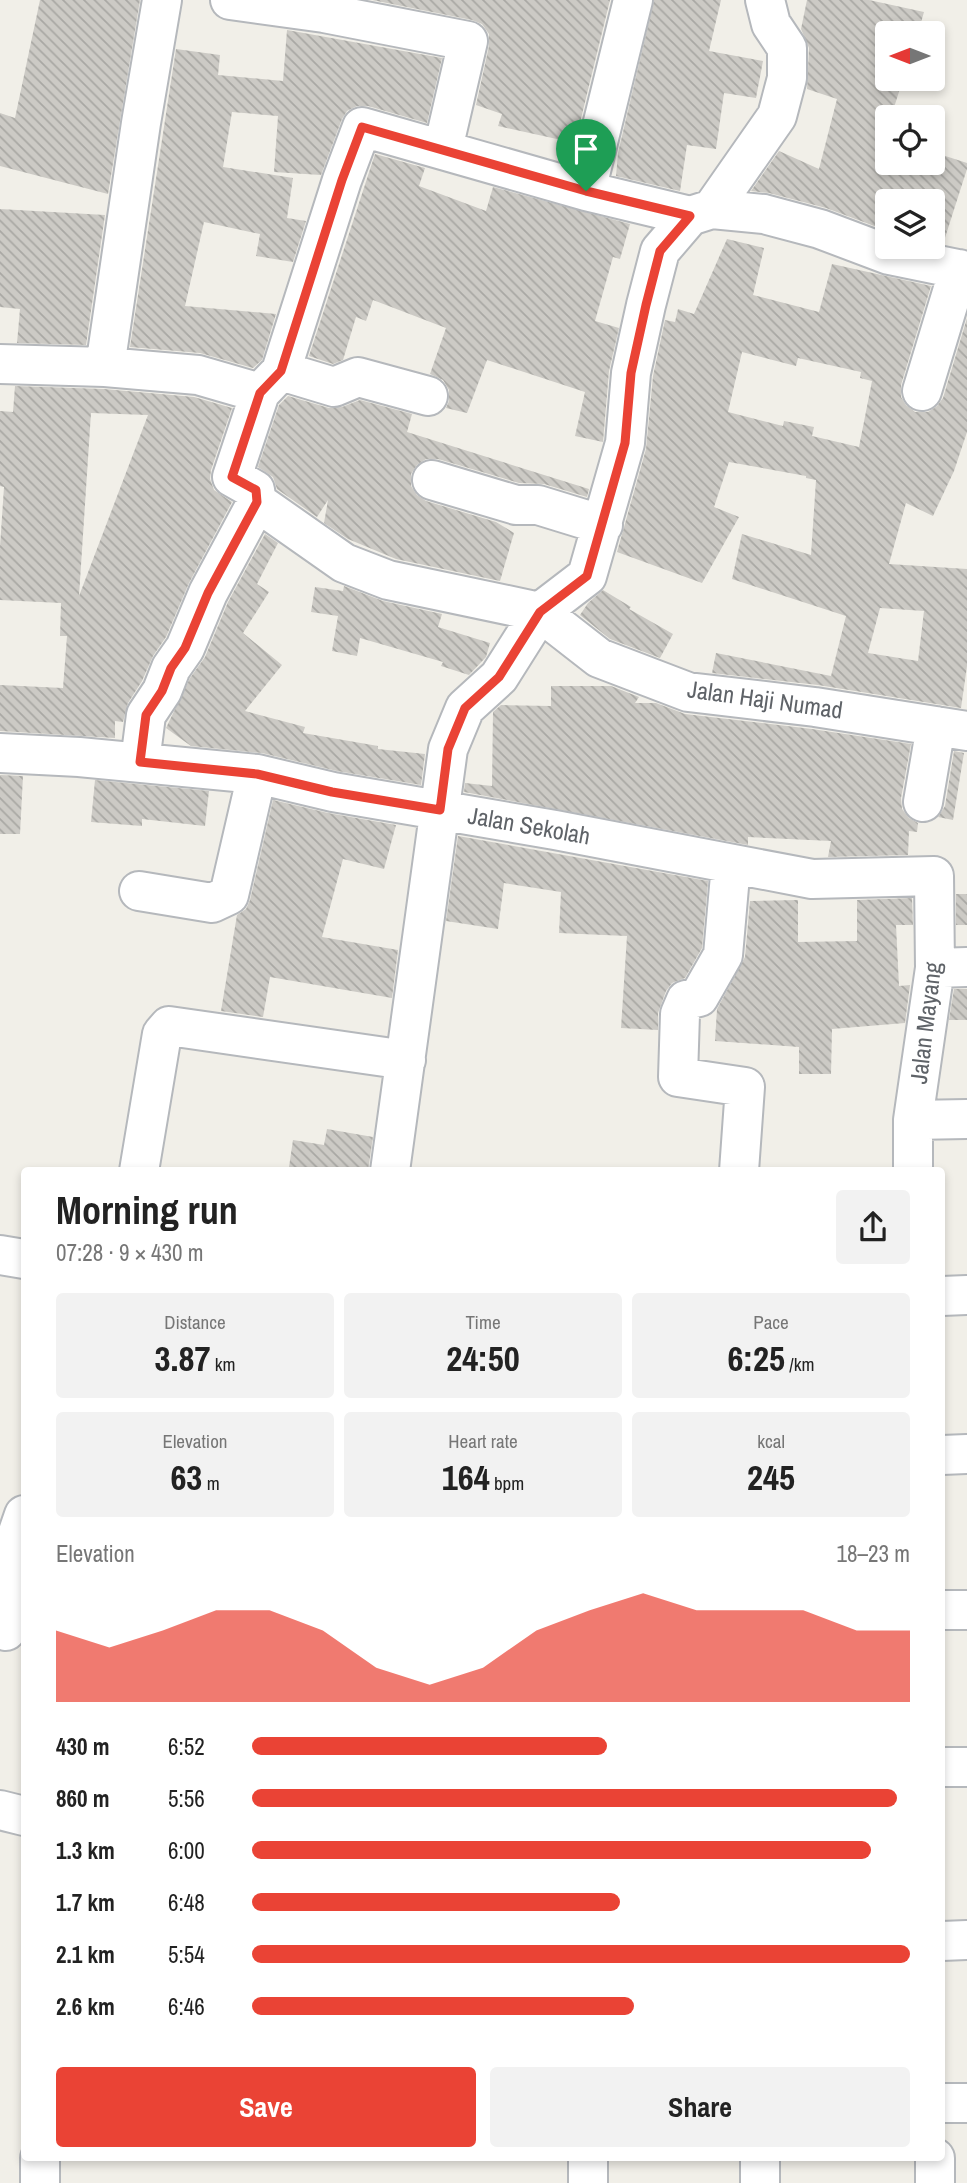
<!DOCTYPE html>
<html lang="en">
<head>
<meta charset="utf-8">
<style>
  body { margin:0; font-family:"Archivo Narrow",sans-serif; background:#f2f2f2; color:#222; height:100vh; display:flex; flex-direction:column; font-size:26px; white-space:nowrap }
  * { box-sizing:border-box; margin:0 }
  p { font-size:23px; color:#767676 }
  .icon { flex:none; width:38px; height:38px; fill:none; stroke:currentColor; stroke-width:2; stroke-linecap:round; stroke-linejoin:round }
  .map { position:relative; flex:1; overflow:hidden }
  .side { position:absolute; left:21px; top:1167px; width:924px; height:994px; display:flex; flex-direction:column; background:#fff; border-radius:7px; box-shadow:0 4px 10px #0003 }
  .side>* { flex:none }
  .needle { width:46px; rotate:270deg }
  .tools { position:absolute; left:875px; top:21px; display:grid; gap:14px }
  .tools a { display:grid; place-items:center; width:70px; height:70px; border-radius:7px; background:#fff; box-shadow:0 4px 10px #0003; font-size:35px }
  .pin { position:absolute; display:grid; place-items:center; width:60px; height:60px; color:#fff; margin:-72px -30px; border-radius:50% 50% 50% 0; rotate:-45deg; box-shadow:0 0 7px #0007 }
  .pin .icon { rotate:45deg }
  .round { display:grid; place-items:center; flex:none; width:74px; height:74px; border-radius:7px; background:#f2f2f2 }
  .overview { display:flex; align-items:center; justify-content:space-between; height:119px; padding:0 35px }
  h1 { font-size:38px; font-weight:700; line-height:52px }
  .stats { display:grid; grid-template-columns:repeat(3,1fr); gap:10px; height:119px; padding:7px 35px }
  .stats div { display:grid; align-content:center; border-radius:7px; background:#f2f2f2; text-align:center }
  .stats b { font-size:35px; font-weight:700 }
  .stats small { font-size:19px; font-weight:400 }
  .stats p { font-size:19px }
  .chart { height:196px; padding:14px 35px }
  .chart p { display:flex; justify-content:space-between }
  .chart svg { width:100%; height:126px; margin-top:7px; fill:#ea4335; opacity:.7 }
  .primary-button { display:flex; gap:14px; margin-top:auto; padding:14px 35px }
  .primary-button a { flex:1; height:80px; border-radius:7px; background:#ea4335; color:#fff; font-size:28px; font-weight:700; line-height:80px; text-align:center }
  .primary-button a+a { background:#f2f2f2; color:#222 }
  ul { padding:0 35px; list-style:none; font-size:23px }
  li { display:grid; grid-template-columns:112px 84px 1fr; align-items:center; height:52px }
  li i { height:18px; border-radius:9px; background:#ea4335 }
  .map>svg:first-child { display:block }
  .building { fill:url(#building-back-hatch); fill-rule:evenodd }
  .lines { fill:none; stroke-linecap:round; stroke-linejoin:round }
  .minor-casing { stroke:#b5b8bc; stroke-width:42 }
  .minor { stroke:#fff; stroke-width:38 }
  .route-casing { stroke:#fff; stroke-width:14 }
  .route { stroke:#ea4335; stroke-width:9 }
  .labels { text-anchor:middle; stroke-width:5; stroke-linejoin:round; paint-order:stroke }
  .street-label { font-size:24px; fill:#5f6368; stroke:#fff }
</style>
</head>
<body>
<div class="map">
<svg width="967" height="2183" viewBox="0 0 967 2183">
  <defs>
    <pattern id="building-back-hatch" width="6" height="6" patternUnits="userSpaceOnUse" patternTransform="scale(1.75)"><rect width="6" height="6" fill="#cccac5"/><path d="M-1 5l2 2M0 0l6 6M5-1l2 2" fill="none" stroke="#a9a8a4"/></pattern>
  </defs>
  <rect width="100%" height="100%" fill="#f1efe8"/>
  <path class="building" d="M 40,0 L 140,0 L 108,194 L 0,166 L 0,113 L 15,118 Z
    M 372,0 L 610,0 L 575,143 L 498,126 L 502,114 L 476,105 L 489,46 L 489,34 L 482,24 L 472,20 Z
    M 654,0 L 721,0 L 709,51 L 763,61 L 756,98 L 724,93 L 716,149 L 687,145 L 680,191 L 616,176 L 618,153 Z
    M 807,0 L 869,0 L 924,12 L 918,33 L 887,33 L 887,79 L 903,79 L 891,117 L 887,117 L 885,137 L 887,137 L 887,163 L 933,163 L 933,152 L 967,163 L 967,169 L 943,244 L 933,242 L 933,201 L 887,201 L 877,227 L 826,208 L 769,193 L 751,191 L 779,151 L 819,169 L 837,99 L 807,89 L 809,48 L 801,29 Z
    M 287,30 L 442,58 L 427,123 L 368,106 L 357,106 L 347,111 L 342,119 L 321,175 L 274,172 L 278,116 L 232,112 L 223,167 L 293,178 L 287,218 L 306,221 L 293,262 L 256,256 L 260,234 L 204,222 L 185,306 L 276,314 L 262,360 L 253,368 L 200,353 L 130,347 L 176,49 L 220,55 L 218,75 L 283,81 Z
    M 375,154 L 425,168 L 419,186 L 486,211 L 493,187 L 630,224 L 620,259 L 613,257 L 595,321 L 619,328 L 609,371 L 603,442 L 575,436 L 585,392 L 487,360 L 467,413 L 446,408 L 449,401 L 449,390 L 443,380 L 430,374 L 446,328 L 373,300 L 366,321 L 356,317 L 343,360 L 333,364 L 309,356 Z
    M 0,209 L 105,215 L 86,345 L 17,343 L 20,309 L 0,307 Z
    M 727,239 L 764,248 L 753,295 L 819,312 L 832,264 L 931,286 L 901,385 L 901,397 L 906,405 L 915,412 L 928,412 L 937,406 L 943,398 L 967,318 L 967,432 L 954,471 L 933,516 L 906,503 L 889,564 L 967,569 L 967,666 L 961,708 L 818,685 L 712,673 L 716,653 L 831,676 L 846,616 L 732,579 L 742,534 L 811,555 L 816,480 L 806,478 L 806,476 L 729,462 L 714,507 L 739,517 L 702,583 L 617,552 L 646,449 L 653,376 L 665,320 L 675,322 L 678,309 L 694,314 ZM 742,352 L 796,366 L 798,358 L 861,372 L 860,378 L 872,381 L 859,447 L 812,436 L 814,427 L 784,421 L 783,426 L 728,412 ZM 880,608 L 924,611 L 918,661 L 868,653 Z
    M 15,386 L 104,389 L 194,397 L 232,408 L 211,470 L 210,479 L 214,490 L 232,502 L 189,583 L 166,637 L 153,656 L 142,681 L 128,703 L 123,722 L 115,721 L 115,738 L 0,731 L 0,685 L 63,688 L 67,636 L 60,636 L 61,603 L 0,600 L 0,547 L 4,487 L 0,486 L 0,411 L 13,412 ZM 91,413 L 148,415 L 79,596 Z
    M 288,396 L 329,408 L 342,407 L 360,400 L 412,414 L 407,432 L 589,489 L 587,497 L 544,484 L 519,483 L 438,459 L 426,459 L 417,465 L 411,474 L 411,486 L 417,495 L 426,501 L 496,522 L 514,533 L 500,581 L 396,559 L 348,539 L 324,523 L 328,500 L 317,517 L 277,489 L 273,477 L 258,467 L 279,405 Z
    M 265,534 L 278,543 L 257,584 L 269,592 L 243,633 L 282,665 L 245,711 L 305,727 L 303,733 L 378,746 L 378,749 L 425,754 L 421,785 L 337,771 L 262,753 L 191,746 L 166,728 L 190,678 L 205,657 L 228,602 Z
    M 344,586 L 383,601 L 442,614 L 438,627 L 490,643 L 486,657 L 469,675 L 441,666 L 443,662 L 360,638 L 357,656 L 332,651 L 338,616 L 311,612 L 315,587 L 343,591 Z
    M 603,590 L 631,607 L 629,609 L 673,634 L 660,658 L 610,639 L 580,615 L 588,603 Z
    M 551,686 L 611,686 L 639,697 L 635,703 L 656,703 L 685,714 L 812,729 L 911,744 L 901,798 L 902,809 L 909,818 L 918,823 L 917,832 L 909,831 L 908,855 L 828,857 L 831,841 L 748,837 L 748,845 L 464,792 L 465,783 L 492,786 L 493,712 L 501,705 L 551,706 Z
    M 954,751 L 964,753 L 953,820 L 938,817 L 945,806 Z
    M 0,775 L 23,776 L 20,834 L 0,834 Z
    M 95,780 L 209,791 L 205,826 L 142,819 L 142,826 L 91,822 Z
    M 273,800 L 328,813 L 396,825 L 384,869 L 343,859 L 322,937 L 398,950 L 392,998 L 270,977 L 263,1017 L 221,1011 L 237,915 L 246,909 L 250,900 Z
    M 458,836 L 708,881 L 702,948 L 685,978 L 672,983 L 666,991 L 658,1013 L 658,1030 L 621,1028 L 627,936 L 559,933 L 561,892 L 504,883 L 498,929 L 446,921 Z
    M 956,894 L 967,894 L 967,925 L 956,925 Z
    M 912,898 L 913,925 L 896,925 L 899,986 L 910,985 L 905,1023 L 832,1029 L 831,1074 L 799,1074 L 799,1047 L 715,1041 L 717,1009 L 745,957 L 750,901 L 798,900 L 798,942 L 857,941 L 857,900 Z
    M 954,989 L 967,989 L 967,1020 L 949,1020 Z
    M 327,1129 L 373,1137 L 368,1171 L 314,1171 L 289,1167 L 293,1140 L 324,1145 Z"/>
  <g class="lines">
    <g class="minor-casing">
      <path id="minor" d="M 230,0 L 324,13 L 468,41 L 443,149
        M 586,191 L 633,0
        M 712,209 L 777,116 L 787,78 L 787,48 L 771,24 L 765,0
        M 690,216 L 586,191 L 362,127 L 342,180 L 281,371 L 260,393 L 232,477 L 255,490 L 257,502 L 344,563 L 388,580 L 540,612 L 599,658 L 688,692 L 815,707 L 967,731
        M 0,364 L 105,367 L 198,375 L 260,393
        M 105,367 L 141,123 L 162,0
        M 281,371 L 334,387 L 358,377 L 428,396
        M 922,391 L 959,269
        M 432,480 L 516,505 L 538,505 L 603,525
        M 0,753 L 79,757 L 257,774 L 333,792 L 555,830 L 812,879 L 934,876 L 935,968 L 913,1120 L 913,1171
        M 140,762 L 146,715 L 162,691 L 171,668 L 185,648 L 208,593 L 257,502
        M 923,802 L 936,726
        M 731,864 L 723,955 L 699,997 L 686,1000 L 680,1014 L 678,1077 L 745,1087 L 739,1171
        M 139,891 L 212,903 L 229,895 L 257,774
        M 935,968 L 967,967
        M 913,1120 L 967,1119
        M 139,1171 L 162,1034 L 169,1026 L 406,1060
        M 390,1171 L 448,749 L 465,708 L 499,677 L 540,612 L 587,576 L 625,443 L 631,373 L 646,305 L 660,251 L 690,216 L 712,209 L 764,214 L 820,229 L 889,255 L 967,271
        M 0,1255 L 24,1259
        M 942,1296 L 967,1295
        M 942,1455 L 967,1454
        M 942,1610 L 967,1610
        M 6,1631 L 17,1569 L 16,1538 L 24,1515
        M 942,1767 L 967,1767
        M 0,1810 L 24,1816
        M 942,1941 L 967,1940
        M 942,2103 L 967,2103
        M 40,2158 L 40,2183
        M 760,2158 L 760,2183
        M 935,2158 L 935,2183
        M 588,2183 L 588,2158"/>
    </g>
    <use href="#minor" class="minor"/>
  </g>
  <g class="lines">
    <g class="route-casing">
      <path id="route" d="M 362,127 L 586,191 L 690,216 L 660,251 L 646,305 L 631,373 L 625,443 L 587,576 L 540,612 L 499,677 L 465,708 L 448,749 L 440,810 L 332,792 L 257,774 L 140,762 L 146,715 L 162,691 L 171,668 L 185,648 L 208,593 L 257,502 L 256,490 L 232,477 L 260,393 L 281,371 L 342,180 Z"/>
    </g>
    <use href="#route" class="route"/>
  </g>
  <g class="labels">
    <g class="street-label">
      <text transform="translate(765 700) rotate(8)" y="8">Jalan Haji Numad</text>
      <text transform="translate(529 826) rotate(10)" y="8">Jalan Sekolah</text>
      <text transform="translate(926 1023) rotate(-83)" y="8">Jalan Mayang</text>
    </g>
  </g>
</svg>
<div class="tools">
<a><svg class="needle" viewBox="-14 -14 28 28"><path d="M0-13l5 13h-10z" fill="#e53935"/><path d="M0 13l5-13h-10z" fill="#767676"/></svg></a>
<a><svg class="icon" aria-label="locate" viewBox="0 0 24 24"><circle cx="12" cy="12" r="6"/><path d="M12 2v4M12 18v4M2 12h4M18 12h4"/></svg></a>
<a><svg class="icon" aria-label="layers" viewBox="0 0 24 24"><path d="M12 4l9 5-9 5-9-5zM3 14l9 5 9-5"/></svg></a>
</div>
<div class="pin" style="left:586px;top:191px;background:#1e9e55"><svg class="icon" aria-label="arrive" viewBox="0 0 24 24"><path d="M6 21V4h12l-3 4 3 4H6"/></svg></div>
<section class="side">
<div class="overview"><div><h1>Morning run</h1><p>07:28 · 9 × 430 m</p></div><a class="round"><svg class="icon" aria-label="share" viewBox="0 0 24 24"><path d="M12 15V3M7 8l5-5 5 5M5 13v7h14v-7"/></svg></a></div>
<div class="stats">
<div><p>Distance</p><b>3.87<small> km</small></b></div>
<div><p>Time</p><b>24:50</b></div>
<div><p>Pace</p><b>6:25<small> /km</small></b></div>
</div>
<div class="stats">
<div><p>Elevation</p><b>63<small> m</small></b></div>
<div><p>Heart rate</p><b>164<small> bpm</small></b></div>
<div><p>kcal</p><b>245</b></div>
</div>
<div class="chart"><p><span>Elevation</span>18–23 m</p>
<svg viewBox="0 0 160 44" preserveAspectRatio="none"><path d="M0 44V19L10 25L20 19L30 12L40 12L50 19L60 32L70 38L80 32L90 19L100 12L110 6L120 12L130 12L140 12L150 19L160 19V44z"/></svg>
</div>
<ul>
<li><b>430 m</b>6:52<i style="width:54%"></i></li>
<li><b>860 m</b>5:56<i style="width:98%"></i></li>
<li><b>1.3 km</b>6:00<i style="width:94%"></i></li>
<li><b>1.7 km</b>6:48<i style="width:56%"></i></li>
<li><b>2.1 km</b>5:54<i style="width:100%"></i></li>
<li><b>2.6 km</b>6:46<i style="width:58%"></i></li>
</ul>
<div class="primary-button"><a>Save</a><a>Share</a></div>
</section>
</div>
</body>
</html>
